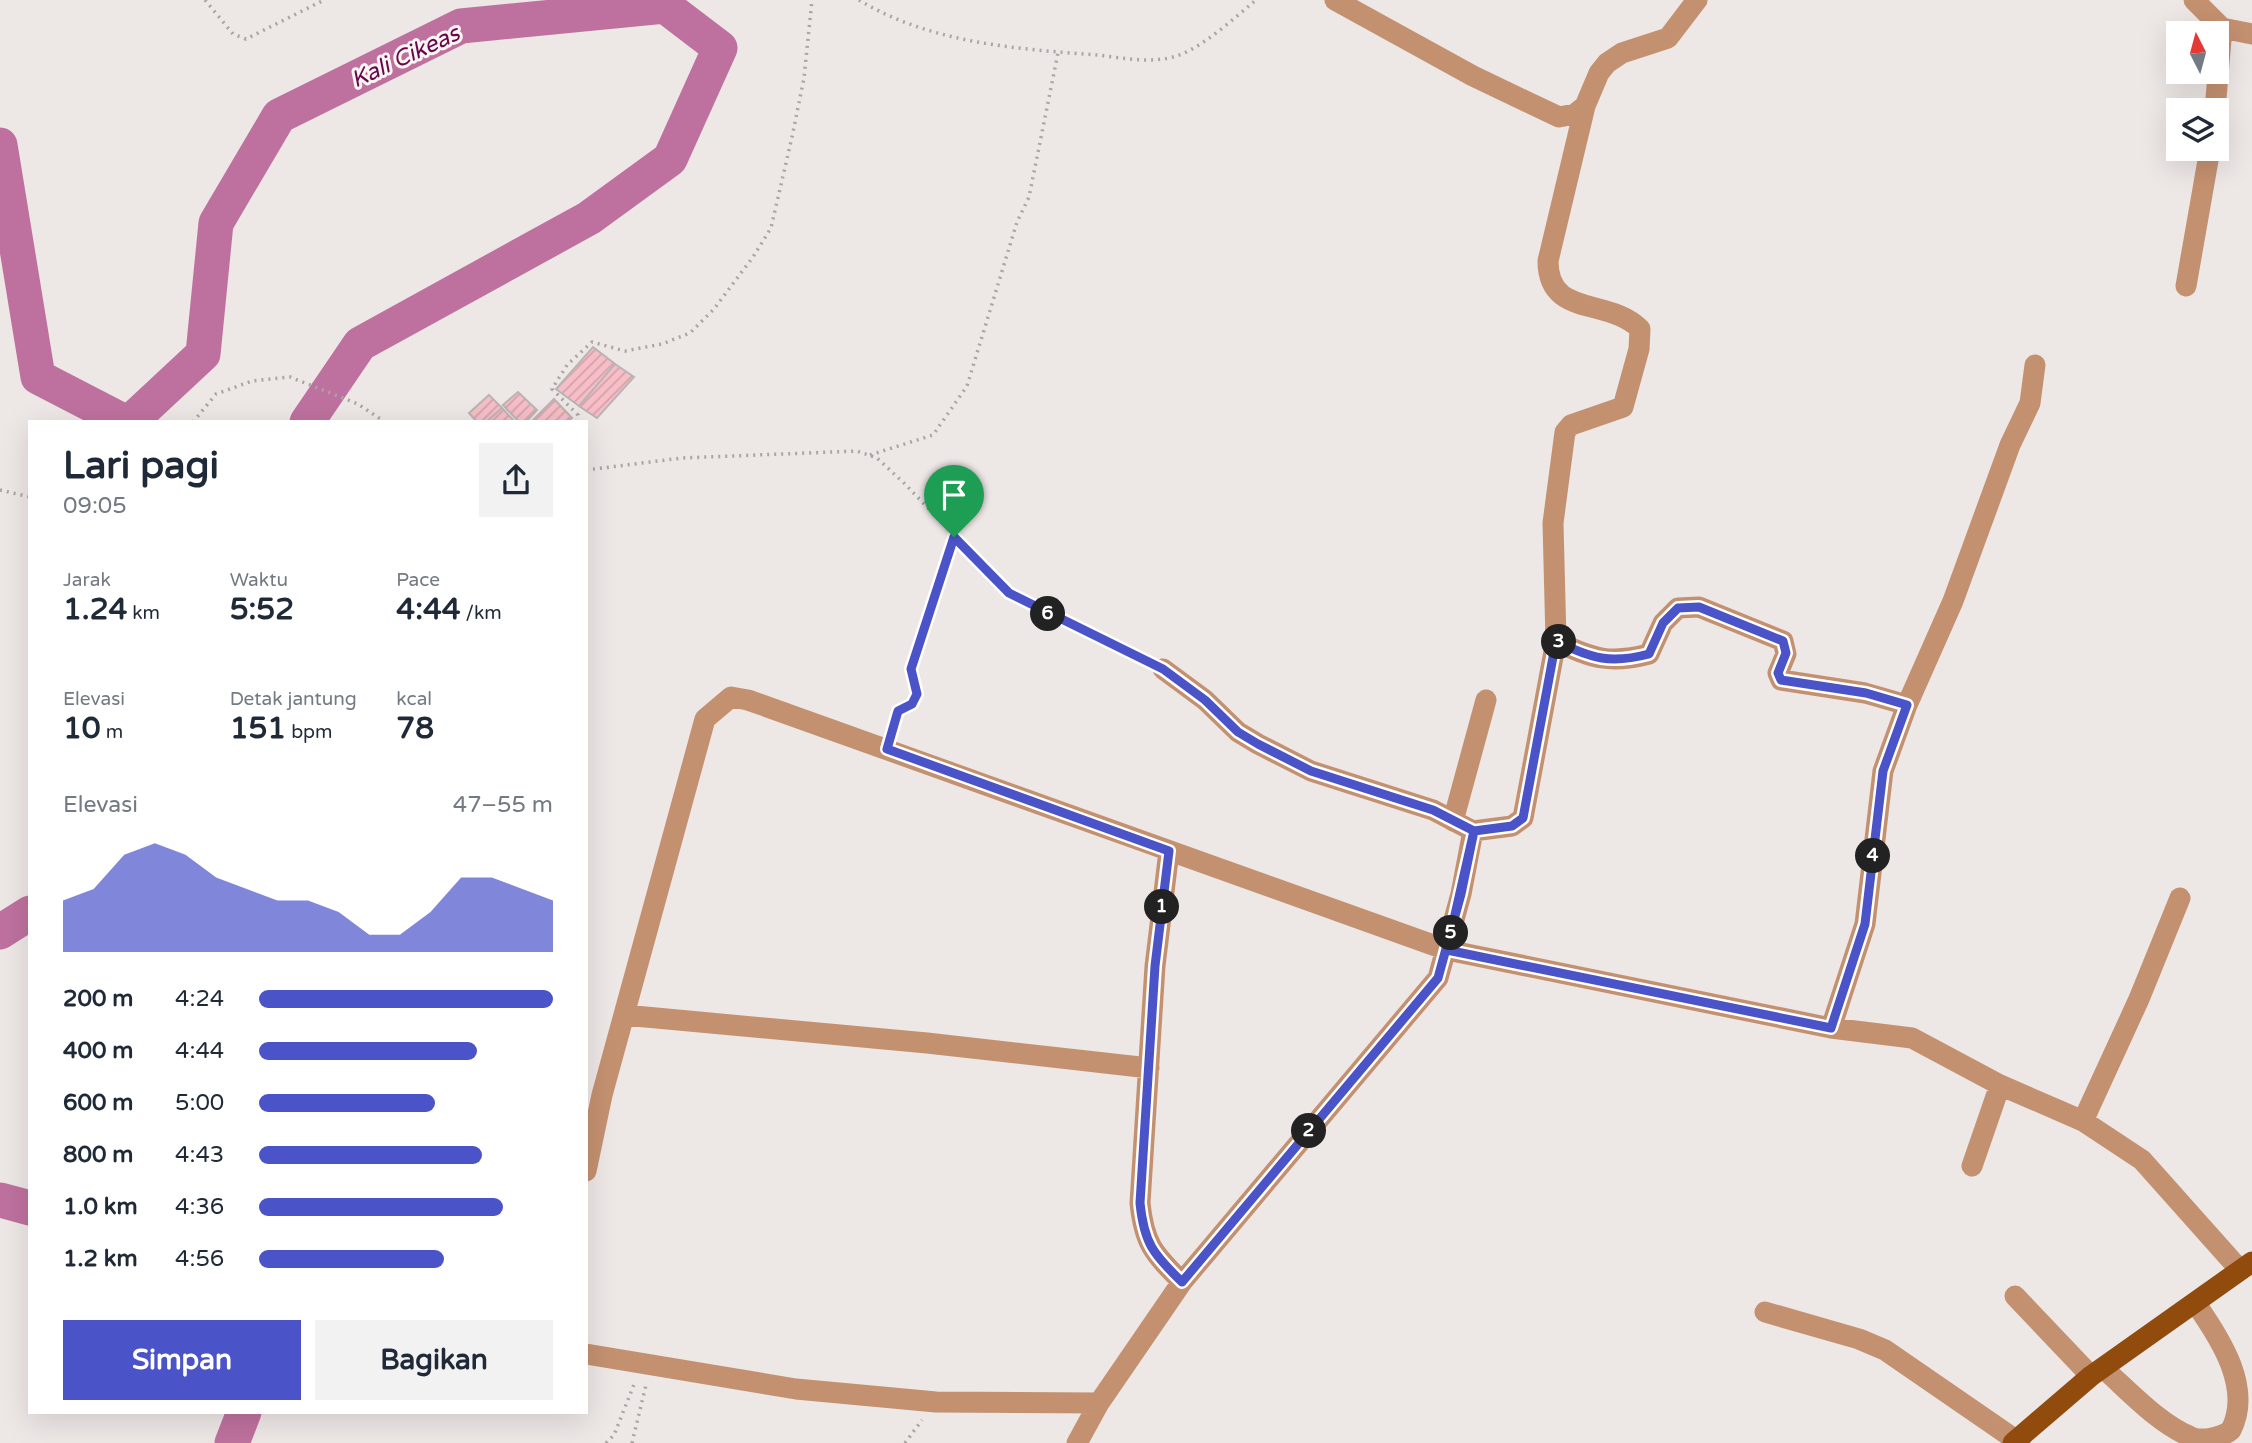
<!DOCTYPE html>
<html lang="id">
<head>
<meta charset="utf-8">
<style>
  body { margin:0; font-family:"Varela Round",sans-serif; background:#f2f2f3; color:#1f2937; height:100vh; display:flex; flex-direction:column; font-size:26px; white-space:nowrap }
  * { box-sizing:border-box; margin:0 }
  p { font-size:23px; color:#747a83 }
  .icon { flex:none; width:38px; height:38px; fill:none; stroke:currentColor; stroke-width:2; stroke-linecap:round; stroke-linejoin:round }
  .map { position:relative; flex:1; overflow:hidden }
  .details { position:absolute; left:28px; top:420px; width:560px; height:994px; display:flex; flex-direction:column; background:#fff; border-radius:0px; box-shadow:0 7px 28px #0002 }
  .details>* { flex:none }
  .needle { width:46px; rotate:354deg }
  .buttons { position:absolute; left:2166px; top:21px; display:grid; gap:14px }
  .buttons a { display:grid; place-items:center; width:63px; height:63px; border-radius:0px; background:#fff; box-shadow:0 7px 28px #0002; font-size:35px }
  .pin { position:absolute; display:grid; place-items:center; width:60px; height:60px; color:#fff; margin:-72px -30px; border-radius:50% 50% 50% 0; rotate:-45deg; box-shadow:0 0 7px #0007 }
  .pin .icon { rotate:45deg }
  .km { position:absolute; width:35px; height:35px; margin:-18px; border-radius:50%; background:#222; color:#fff; font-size:19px; line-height:35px; text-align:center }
  .round { display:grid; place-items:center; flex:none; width:74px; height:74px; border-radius:0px; background:#f2f2f3 }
  .headline { display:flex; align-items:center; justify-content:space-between; height:119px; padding:0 35px }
  h1 { font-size:38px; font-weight:800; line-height:52px }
  .figures { display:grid; grid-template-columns:repeat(3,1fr); gap:10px; height:119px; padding:7px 35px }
  .figures div { display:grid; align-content:center }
  .figures b { font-size:30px; font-weight:800 }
  .figures small { font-size:19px; font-weight:400 }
  .figures p { font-size:19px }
  .chart { height:196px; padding:14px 35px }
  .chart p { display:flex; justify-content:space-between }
  .chart svg { width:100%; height:126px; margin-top:7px; fill:#4b53c9; opacity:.7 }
  .action { display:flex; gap:14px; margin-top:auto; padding:14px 35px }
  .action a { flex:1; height:80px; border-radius:0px; background:#4b53c9; color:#fff; font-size:28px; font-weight:800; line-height:80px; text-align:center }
  .action a+a { background:#f2f2f3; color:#1f2937 }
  ul { padding:0 35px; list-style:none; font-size:23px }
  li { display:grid; grid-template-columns:112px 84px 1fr; align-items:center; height:52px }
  li i { height:18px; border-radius:9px; background:#4b53c9 }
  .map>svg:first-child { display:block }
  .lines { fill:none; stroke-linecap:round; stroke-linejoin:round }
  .river { stroke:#be719e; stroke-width:35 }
  .building { fill:url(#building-hatch); stroke:#bab4b5; stroke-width:2 }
  .path { stroke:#a9a5a4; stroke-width:3.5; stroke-dasharray:2 5; stroke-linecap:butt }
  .minor { stroke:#c49170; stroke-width:21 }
  .major { stroke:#914b0c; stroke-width:21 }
  .route-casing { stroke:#fff; stroke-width:14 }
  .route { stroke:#4b53c9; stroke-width:9 }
  .labels { text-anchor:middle; stroke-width:6; stroke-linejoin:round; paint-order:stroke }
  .water-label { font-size:23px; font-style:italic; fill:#67064a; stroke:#faf4f3 }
</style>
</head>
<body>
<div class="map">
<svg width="2252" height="1443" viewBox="0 0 2252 1443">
  <defs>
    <pattern id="building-hatch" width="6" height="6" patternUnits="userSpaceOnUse" patternTransform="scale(1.75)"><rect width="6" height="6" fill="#f7bec7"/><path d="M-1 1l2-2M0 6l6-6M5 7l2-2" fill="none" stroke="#d3a2aa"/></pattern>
  </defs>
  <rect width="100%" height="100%" fill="#ede7e6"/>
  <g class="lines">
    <path class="river" d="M 0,145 L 38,377 L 125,422
      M 130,422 L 203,354 L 216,223 L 279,116 L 461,26 L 665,6 L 720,48 L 670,159 L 589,218 L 360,344 L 307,422
      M 0,932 L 30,913
      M 0,1200 L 30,1208
      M 232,1443 L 244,1412"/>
  </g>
  <path class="building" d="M 593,347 L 615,364 L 579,406 L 556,389 Z
    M 615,364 L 634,377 L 597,418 L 579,406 Z
    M 518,392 L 537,410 L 526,422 L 519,422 L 503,405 Z
    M 489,395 L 502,408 L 486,422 L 477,422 L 469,413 Z
    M 554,399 L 572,418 L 567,422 L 531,422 Z
    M 502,408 L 515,422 L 486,422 Z"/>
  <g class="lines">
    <path class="path" d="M 205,0 L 233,34 L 246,39 L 324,0
      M 859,0 C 930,43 1016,49 1097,55 C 1125,58 1155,65 1182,54 C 1209,42 1233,19 1256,0
      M 193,422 L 216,394 L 252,381 L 290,377 L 358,404 L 385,422
      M 577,422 L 578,415 L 552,389 L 567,365 L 592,342 L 625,351 L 662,344 L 690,333 L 714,309 L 753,257 L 771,228 L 792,137 L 804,78 L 812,0
      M 870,455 L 933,435 L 967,386 L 1017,222 L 1029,197 L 1058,53
      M 586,470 L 682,458 L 857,451 L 877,458 L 905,484 L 1009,593 L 1146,660
      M 0,490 L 30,497
      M 892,730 L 898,711 L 912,704 L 917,694 L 911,669 L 954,537
      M 606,1443 L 614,1435 L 635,1382
      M 632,1443 L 646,1385
      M 905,1443 L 922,1420"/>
    <path class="minor" d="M 1335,0 L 1473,76 L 1559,117 L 1575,114 L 1585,106 L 1599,73 L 1607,63 L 1622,53 L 1668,38 L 1697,0
      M 2194,0 L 2222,28 L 2252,34
      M 2215,110 L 2222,28
      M 2186,286 L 2210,149
      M 1556,641 C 1592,659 1611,664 1649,654 L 1663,623 L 1678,608 L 1699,607 L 1783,641 L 1786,654 L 1778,673 L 1781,680 L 1865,693 L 1907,705
      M 1163,669 L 1205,700 L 1238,732 L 1258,744 L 1311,771 L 1433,810 L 1473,831
      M 1453,821 L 1486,700
      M 1169,851 L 1155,966 L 1140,1203 C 1144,1243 1153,1253 1182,1282
      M 624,1015 L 927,1043 L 1149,1068
      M 1831,1028 L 1865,924 L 1883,771 L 1907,705 L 1953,601 L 2010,445 L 2030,403 L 2035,365
      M 2083,1121 L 2139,999 L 2180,898
      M 1972,1166 L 2000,1085
      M 586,1171 L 602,1095 L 705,719 L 731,697 L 748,700 L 1447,950 L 1831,1028 L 1912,1038 L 2000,1085 L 2083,1121 L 2142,1160 L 2240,1270
      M 2015,1296 L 2091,1376
      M 1765,1312 L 1859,1339 L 1885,1350 L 2020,1443
      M 586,1354 L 796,1389 L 936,1402 L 1099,1403
      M 2103,1368 C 2130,1392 2158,1423 2191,1437 C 2202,1442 2223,1437 2231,1430 C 2252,1389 2222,1341 2196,1304
      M 1077,1443 L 1099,1403 L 1182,1282 L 1438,978 L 1461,894 L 1473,831 L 1512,826 L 1523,818 L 1556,641 L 1553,523 L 1565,432 L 1571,425 L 1623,407 L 1639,349 L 1640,329 C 1608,297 1548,318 1548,261 L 1585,106"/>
    <path class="major" d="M 2013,1443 L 2091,1376 L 2252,1262"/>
  </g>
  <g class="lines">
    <g class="route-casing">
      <path id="route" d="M 954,537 L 911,669 L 917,694 L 912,704 L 898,711 L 887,749 L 1169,851 L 1155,966 L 1140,1203 C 1144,1243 1153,1254 1182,1282 L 1438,978 L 1461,894 L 1474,831 L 1512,826 L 1523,818 L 1556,641 C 1592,659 1611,664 1649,654 L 1663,623 L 1678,608 L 1699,607 L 1783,641 L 1786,653 L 1778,673 L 1781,680 L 1866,693 L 1907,705 L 1883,771 L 1865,924 L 1831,1028 L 1447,950 L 1474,831 L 1433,810 L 1311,771 L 1258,744 L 1238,732 L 1205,700 L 1163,669 L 1009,593 L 954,537"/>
    </g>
    <use href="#route" class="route"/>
  </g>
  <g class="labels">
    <g class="water-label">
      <text transform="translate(405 56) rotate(-25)" y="8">Kali Cikeas</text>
    </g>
  </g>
</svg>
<div class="buttons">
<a><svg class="needle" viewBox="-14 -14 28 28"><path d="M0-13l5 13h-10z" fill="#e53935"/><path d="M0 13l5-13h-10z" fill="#747a83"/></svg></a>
<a><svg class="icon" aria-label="layers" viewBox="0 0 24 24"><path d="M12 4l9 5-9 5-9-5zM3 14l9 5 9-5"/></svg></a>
</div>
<div class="pin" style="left:954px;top:537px;background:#1e9e55"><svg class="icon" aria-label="arrive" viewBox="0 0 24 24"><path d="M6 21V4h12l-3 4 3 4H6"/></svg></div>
<b class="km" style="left:1162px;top:907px">1</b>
<b class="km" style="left:1309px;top:1131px">2</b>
<b class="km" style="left:1559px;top:642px">3</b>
<b class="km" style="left:1873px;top:856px">4</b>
<b class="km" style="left:1451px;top:933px">5</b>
<b class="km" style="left:1048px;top:614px">6</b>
<section class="details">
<div class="headline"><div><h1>Lari pagi</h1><p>09:05</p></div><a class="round"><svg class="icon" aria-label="share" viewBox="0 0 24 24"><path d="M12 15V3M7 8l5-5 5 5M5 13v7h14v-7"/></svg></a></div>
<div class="figures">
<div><p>Jarak</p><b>1.24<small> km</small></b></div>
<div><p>Waktu</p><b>5:52</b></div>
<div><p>Pace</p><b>4:44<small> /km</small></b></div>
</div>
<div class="figures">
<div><p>Elevasi</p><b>10<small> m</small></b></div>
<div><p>Detak jantung</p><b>151<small> bpm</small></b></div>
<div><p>kcal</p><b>78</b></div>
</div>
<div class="chart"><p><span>Elevasi</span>47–55 m</p>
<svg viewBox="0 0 160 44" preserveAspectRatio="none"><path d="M0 44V26L10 22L20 10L30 6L40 10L50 18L60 22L70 26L80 26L90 30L100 38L110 38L120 30L130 18L140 18L150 22L160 26V44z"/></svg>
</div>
<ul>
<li><b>200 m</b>4:24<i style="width:100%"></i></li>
<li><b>400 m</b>4:44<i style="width:74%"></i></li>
<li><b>600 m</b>5:00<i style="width:60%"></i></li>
<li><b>800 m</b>4:43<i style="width:76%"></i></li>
<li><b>1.0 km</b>4:36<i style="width:83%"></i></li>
<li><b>1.2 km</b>4:56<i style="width:63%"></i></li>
</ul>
<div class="action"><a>Simpan</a><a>Bagikan</a></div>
</section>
</div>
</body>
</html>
